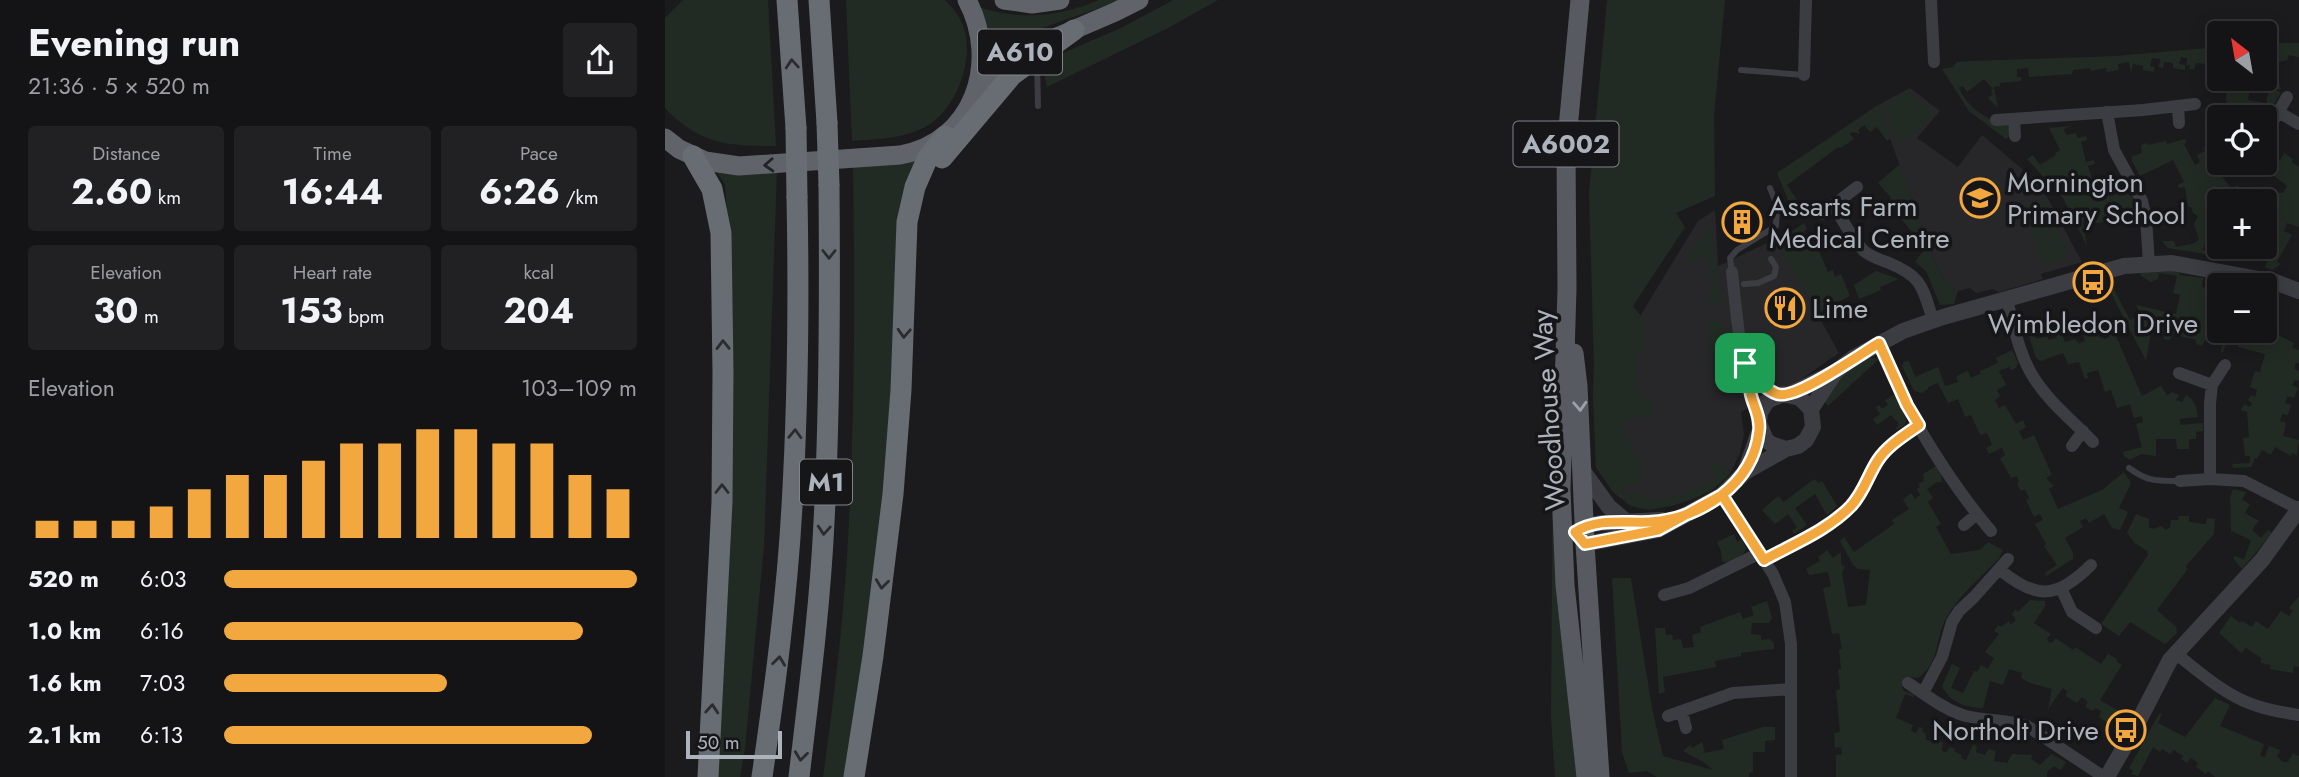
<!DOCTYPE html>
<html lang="en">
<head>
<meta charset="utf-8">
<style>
  body { margin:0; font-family:Jost,sans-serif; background:#212123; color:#f1f3f6; height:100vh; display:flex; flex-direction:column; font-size:26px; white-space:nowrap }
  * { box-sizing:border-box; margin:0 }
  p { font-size:23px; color:#9d9ea1 }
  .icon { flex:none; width:38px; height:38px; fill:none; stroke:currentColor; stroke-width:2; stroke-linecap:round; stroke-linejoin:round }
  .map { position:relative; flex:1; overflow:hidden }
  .side { display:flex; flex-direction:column; background:#141416; width:665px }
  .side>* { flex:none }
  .needle { width:46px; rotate:329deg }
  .fabs { position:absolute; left:1542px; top:21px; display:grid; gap:14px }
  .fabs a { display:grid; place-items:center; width:70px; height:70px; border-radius:7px; background:#141416; box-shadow:0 4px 18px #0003,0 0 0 2px #333335; font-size:35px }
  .scale { position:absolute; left:21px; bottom:18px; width:96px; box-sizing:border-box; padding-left:7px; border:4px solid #adb3bc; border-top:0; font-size:19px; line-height:24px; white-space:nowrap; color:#adb3bc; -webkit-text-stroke:5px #161618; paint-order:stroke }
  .pin { position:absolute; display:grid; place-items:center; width:60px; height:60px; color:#fff; margin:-30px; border-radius:14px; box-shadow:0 4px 10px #0006 }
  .round { display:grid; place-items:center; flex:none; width:74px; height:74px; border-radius:7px; background:#212123 }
  .head { display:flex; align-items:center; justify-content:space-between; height:119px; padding:0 28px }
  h1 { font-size:38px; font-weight:700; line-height:52px }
  .figures { display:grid; grid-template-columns:repeat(3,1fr); gap:10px; height:119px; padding:7px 28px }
  .figures div { display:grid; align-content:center; border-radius:7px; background:#212123; text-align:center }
  .figures b { font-size:35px; font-weight:700 }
  .figures small { font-size:19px; font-weight:400 }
  .figures p { font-size:19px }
  .chart { height:196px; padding:14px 28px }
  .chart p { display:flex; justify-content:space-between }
  .chart svg { width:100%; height:126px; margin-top:7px; stroke:#f2a83e; stroke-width:6 }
  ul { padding:0 28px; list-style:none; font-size:23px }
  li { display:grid; grid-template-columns:112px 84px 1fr; align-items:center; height:52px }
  li i { height:18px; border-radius:9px; background:#f2a83e }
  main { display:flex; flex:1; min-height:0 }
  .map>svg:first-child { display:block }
  .built { fill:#27272a }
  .green { fill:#222b23 }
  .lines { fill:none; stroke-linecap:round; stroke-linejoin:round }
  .service { stroke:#3c3d42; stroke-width:6 }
  .minor { stroke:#3c3d42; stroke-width:12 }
  .tertiary { stroke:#3c3d42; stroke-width:16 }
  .primary { stroke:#585a61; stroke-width:19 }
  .trunk { stroke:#60636a; stroke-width:19 }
  .motorway { stroke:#686c73; stroke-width:21 }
  .motorway-bridge { stroke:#686c73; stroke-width:21 }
  .oneway { stroke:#2a2c2f }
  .oneway2 { stroke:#212224 }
  .oneway3 { stroke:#9ca1aa }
  .route-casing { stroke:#fff; stroke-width:14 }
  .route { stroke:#f2a83e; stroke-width:9 }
  .labels { text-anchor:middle; stroke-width:7; stroke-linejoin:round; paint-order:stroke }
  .shield { fill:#161618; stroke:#80848b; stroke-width:2 }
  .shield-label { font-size:26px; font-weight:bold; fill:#adb3bc }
  .poi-label { font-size:28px; fill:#adb3bc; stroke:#161618; text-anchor:start }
  .street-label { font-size:28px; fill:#adb3bc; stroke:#161618 }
</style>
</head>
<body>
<main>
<section class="side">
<div class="head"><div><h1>Evening run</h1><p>21:36 · 5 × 520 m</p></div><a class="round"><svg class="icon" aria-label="share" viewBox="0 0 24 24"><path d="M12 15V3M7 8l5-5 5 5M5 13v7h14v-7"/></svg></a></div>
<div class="figures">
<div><p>Distance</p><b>2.60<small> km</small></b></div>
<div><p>Time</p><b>16:44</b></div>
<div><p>Pace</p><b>6:26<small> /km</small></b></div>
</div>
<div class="figures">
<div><p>Elevation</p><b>30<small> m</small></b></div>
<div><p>Heart rate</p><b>153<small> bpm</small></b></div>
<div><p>kcal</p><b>204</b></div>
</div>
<div class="chart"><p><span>Elevation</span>103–109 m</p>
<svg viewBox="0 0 160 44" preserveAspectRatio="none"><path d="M5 44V38M15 44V38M25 44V38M35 44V33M45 44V27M55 44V22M65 44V22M75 44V17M85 44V11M95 44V11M105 44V6M115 44V6M125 44V11M135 44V11M145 44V22M155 44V27"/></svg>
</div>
<ul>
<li><b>520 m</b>6:03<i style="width:100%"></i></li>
<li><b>1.0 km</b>6:16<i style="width:87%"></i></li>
<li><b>1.6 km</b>7:03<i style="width:54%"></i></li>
<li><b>2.1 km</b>6:13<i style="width:89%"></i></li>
</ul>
</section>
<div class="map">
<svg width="1634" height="777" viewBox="0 0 1634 777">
  <rect width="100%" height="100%" fill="#1b1b1d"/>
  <path class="built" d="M 1245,88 L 1275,111 L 1252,138 L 1293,167 L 1317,135 L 1375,184 L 1417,262 L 1376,274 L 1378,279 L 1334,292 L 1327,289 L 1311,293 L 1305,288 L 1289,292 L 1288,286 L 1276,275 L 1269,261 L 1213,105 Z
    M 1050,210 L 1053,266 L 1111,239 L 1174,353 L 1126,386 L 1076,412 L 1079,434 L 1075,453 L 1066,472 L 1047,490 L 1011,504 L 985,510 L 966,506 L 948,492 L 931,467 L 928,393 L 1033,221 Z"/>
  <path class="green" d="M 18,0 L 103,0 L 111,146 C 64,146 35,145 0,108 L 0,18 Z
    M 181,0 L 280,0 C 289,9 297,19 300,32 C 308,65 289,115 256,129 C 235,139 210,139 187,141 Z
    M 434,0 L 454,0 C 412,19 353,29 322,62 L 311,6 C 353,21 394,17 434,0 Z
    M 508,0 L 553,0 L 503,28 L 382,87 L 377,62 L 456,28 Z
    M 942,0 L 1060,0 L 1049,116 L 1050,196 L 1011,213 L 1020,227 L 968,306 L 979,320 L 980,351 L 971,354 L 974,399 L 987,398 L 988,415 L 958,420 L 959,439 L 966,439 L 967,457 L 975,456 L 977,483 L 960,484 L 955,498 L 948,492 L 931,467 L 928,389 L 929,366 L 924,192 Z
    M 1600,43 L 1634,43 L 1634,57 L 1624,55 L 1622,60 L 1607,64 L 1616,90 L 1604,87 L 1606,75 L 1600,73 Z
    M 1554,47 L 1554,60 L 1549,60 L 1547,70 L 1542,69 L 1542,64 L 1531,63 L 1529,69 L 1524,69 L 1525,65 L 1522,65 L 1522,58 L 1516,57 L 1514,64 L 1520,65 L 1520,70 L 1508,68 L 1508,63 L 1499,62 L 1498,68 L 1494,67 L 1495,59 L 1487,58 L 1485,66 L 1489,67 L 1489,72 L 1478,70 L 1478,66 L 1468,64 L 1466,72 L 1464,62 L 1453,64 L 1454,70 L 1442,72 L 1441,68 L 1426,71 L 1425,68 L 1408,70 L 1407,74 L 1364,77 L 1363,68 L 1352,69 L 1352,77 L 1356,77 L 1356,81 L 1335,83 L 1335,86 L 1329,87 L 1333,108 L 1323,98 L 1328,94 L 1326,92 L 1328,89 L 1319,79 L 1302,92 L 1298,86 L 1294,88 C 1302,107 1323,121 1342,125 L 1347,134 L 1341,139 L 1304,111 L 1277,69 L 1288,67 L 1292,62 L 1308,61 L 1450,56 Z
    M 1564,79 L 1587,79 L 1583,100 L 1601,103 L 1604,89 L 1616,92 L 1604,113 L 1585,105 L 1562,107 L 1561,95 Z
    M 1243,92 L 1269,112 L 1250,135 L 1231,143 L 1219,105 Z
    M 1213,105 L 1226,138 L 1222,141 L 1212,127 L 1205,132 L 1199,125 L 1193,130 L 1195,133 L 1194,134 L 1188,132 L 1185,134 L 1189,139 L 1177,147 L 1172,148 L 1122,185 L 1135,204 L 1125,205 L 1112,173 Z
    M 1408,126 L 1400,128 L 1399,131 L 1402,135 L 1411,133 L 1413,138 L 1421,136 L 1422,140 L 1416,142 L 1421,162 L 1429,160 L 1430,164 L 1423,166 L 1428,183 L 1424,185 L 1429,197 C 1442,194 1452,187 1466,194 L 1471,209 L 1457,212 L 1457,215 L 1439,219 L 1439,222 L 1427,224 L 1426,217 L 1419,219 L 1418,221 L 1422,246 L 1398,198 L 1362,159 L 1368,155 L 1375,165 L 1391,155 L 1390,153 L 1395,150 L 1384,128 Z
    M 1554,137 L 1552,164 L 1558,171 L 1555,174 L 1567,189 L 1572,185 L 1581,194 L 1591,185 L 1587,190 L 1605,202 L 1612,193 L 1618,193 L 1622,186 L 1602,170 L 1605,153 L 1615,160 L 1619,153 L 1628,159 L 1627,162 L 1634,167 L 1634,227 L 1622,223 L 1619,231 L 1627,235 L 1612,262 L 1616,264 L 1607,270 L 1600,267 L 1604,258 L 1594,253 L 1596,247 L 1600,247 L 1602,222 L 1600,221 L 1600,201 L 1554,201 L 1554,228 L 1551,243 L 1541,240 L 1538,250 L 1547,252 L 1546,255 L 1503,248 L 1497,241 L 1509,241 L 1511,247 L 1530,243 L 1534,239 L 1529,224 L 1533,216 L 1528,213 L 1526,207 L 1523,207 L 1520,187 L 1514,188 L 1513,185 L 1519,182 L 1508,160 L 1475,176 L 1467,161 L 1467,156 L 1477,153 L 1476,145 L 1482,143 L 1483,145 L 1501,141 L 1502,144 L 1520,139 L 1521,143 L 1519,144 L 1530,165 L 1535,162 L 1532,155 L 1540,151 L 1538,148 Z
    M 258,155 L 234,263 L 218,507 L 192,710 L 179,777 L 158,777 C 170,693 180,607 184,522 C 190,404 190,284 188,165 Z
    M 1235,164 L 1269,261 L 1276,275 L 1288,286 L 1289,291 L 1293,291 L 1289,304 L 1275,305 L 1261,271 L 1250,262 L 1258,251 L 1254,247 L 1259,242 L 1252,234 L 1250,236 L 1223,202 L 1226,198 L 1213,183 Z
    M 112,167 L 99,546 L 80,748 L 75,777 L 51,777 L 66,284 L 60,184 L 50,170 Z
    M 1378,199 L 1386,210 L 1403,258 L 1378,266 L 1360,212 L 1362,205 Z
    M 1139,223 L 1142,229 L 1139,231 L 1146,246 L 1151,244 L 1163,272 L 1168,270 L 1170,277 L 1176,274 L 1185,296 L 1152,313 L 1112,242 Z
    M 1046,226 L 1056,301 L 1048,306 L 1044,304 L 1043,299 L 1047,299 L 1044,258 L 1019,260 Z
    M 1211,271 L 1234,279 L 1215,287 L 1216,290 L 1194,299 L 1189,285 Z
    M 1474,271 L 1513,271 L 1515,275 L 1538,278 L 1537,287 L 1551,289 L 1545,322 L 1554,325 L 1554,331 L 1566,331 L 1558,352 L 1556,352 L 1557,345 L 1540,340 L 1537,346 L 1531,344 L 1531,340 L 1507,334 L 1505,340 L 1499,339 L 1499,334 L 1486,332 L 1481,361 L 1441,283 L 1445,282 L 1465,320 L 1476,315 L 1471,305 L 1511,314 L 1515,295 L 1508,293 L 1512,276 L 1494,273 L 1493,279 L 1486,282 L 1476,276 Z
    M 1053,320 L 1059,325 L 1063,357 L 1045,358 L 1044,322 Z
    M 1371,323 L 1373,327 L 1368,329 L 1371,339 L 1382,336 L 1383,340 L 1392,338 L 1391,335 L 1397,333 L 1400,342 L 1410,339 L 1414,343 L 1420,341 L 1418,334 L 1432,330 L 1434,337 L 1440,339 L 1444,337 L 1444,328 L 1447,327 L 1477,396 L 1496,386 L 1502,395 L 1507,392 L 1514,395 L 1511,400 L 1517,402 L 1521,395 C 1530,400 1531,406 1533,417 L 1515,419 L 1515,425 L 1538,423 L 1538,431 L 1531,432 L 1531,439 L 1524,439 L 1524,449 L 1512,449 L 1511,439 L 1491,439 L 1491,456 L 1476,454 L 1465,460 L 1459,456 L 1458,452 L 1477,447 L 1471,424 L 1478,422 L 1477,416 L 1469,418 L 1465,404 L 1452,408 L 1446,390 L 1440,392 L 1433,370 L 1422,373 L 1423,378 L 1420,379 L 1414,362 L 1403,364 L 1398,353 L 1376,361 L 1371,358 L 1361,326 Z
    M 1600,329 L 1629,343 L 1627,348 L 1634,350 L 1634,363 L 1631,363 L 1629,369 L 1634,371 L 1634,381 L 1630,380 L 1627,385 L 1633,388 L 1629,398 L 1622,396 L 1620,403 L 1626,405 L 1623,415 L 1617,414 L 1615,421 L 1621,423 L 1618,436 L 1634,440 L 1632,455 L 1627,453 L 1626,456 L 1610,447 L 1606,455 L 1597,450 L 1592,459 L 1590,458 L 1586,467 L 1568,468 L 1567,464 L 1585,463 L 1585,456 L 1580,456 L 1578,438 L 1584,437 L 1582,412 L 1576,410 L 1579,404 L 1585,407 L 1587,403 L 1583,400 L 1586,395 L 1590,397 L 1592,390 L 1585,387 L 1590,371 L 1595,372 L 1600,354 L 1573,347 L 1579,331 L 1596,338 Z
    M 1347,350 L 1353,363 L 1351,368 L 1346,370 L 1344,367 L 1334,371 L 1341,385 L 1332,390 L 1335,396 L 1330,400 L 1334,408 L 1340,405 L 1351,424 L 1358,420 L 1361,427 L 1354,431 L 1358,440 L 1369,435 L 1387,475 L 1381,478 L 1389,486 L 1384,489 L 1393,509 L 1437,490 L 1459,472 L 1466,483 L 1454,508 L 1463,512 L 1455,530 L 1447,528 L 1439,514 L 1424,523 L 1421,518 L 1415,521 L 1418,527 L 1400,538 L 1408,553 L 1408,559 L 1381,576 L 1380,573 L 1392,565 L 1379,546 L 1381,544 L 1370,524 L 1378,520 L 1375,514 L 1369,517 L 1361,500 L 1364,498 L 1360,489 L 1356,491 L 1352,484 L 1354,482 L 1352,476 L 1346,478 L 1335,458 L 1340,455 L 1337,448 L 1324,454 L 1321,448 L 1327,445 L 1322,433 L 1315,435 L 1306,415 L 1300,417 L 1293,399 L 1283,403 L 1273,383 L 1263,387 L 1263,389 L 1257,393 L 1249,391 L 1237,366 L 1239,362 L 1244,361 L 1250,377 L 1273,367 L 1280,386 L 1293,382 L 1291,376 L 1303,371 L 1306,378 L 1315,374 L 1315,371 L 1333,363 L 1331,358 Z
    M 1204,357 L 1214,359 L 1163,406 L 1160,402 L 1174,377 Z
    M 1228,385 L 1242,415 L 1240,425 L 1230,430 L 1234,424 L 1226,415 L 1212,425 L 1208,419 L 1215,414 L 1211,407 L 1214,405 L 1217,409 L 1223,405 L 1220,400 L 1230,394 L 1226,387 Z
    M 888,446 L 914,777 L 890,777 L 886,719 Z
    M 1055,463 L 1066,473 C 1059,479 1052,487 1045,491 C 1024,502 980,518 960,502 L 964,492 L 984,496 L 987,500 C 1011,497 1028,492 1049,478 L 1046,464 Z
    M 1271,466 L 1276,475 L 1277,482 L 1272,482 L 1262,489 L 1268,498 L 1263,502 L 1276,524 L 1271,527 L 1286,554 L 1315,550 L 1323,542 L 1338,550 L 1334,558 C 1318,576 1295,594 1283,615 C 1269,636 1277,661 1253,678 L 1245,677 L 1237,688 L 1239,691 L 1249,695 L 1248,697 L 1240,694 L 1231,718 L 1248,725 L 1246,731 L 1251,733 L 1254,727 L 1258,728 L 1257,731 L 1261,734 L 1261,740 L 1269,742 L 1272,739 L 1278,743 L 1277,751 L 1281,752 L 1285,747 L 1290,749 L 1289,751 L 1297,755 L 1296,758 L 1301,760 L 1308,745 L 1312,746 L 1311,752 L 1320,755 L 1323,749 L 1331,751 L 1329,761 L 1342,763 L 1347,754 L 1368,755 L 1366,759 L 1375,765 L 1386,754 L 1401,762 L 1396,770 L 1389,766 L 1382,772 L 1382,777 L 1171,777 L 1171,755 L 1177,754 L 1176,747 L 1170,748 L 1169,733 L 1175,732 L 1171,690 L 1175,689 L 1173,670 L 1176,669 L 1174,650 L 1177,649 L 1174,633 L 1167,634 L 1158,588 L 1166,586 L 1163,572 L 1144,575 L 1141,569 L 1155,561 L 1153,557 L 1162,550 L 1168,558 L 1176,552 L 1176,564 L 1180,567 L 1177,573 L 1183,607 L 1201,605 L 1205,570 L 1193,569 L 1188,565 L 1175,541 L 1179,537 L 1189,552 L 1229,524 L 1227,520 L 1244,509 L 1238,500 L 1246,493 L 1250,499 L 1255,495 L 1252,489 L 1255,487 L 1253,484 L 1259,481 L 1258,474 Z
    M 1149,479 L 1154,483 L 1157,481 L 1172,506 L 1162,515 L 1150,494 L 1130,508 L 1142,525 L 1129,534 L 1127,531 L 1132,527 L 1123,514 L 1110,524 L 1097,510 L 1113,496 L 1119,502 Z
    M 1568,489 L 1581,492 L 1577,500 L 1585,504 L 1580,513 L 1594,521 L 1587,530 L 1596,538 L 1603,530 L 1607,533 L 1577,569 L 1568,558 L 1569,556 L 1579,559 L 1586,540 L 1566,531 L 1565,497 Z
    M 1471,514 L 1484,519 L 1484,527 L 1488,529 L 1496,526 L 1501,530 L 1505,527 L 1506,520 L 1513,520 L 1514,516 L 1524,516 L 1524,522 L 1541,524 L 1542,518 L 1550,519 L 1549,534 L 1521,566 L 1522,570 L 1492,610 L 1511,627 L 1512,633 L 1500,644 L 1465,622 L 1454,636 L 1436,624 L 1483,555 L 1482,551 L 1470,543 L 1462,533 Z
    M 1069,534 L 1072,542 L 1077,539 L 1081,549 L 1079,553 L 1066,563 L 1057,561 L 1056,551 L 1052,542 Z
    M 947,578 L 966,578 L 987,708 L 998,756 L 1048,770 L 1040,763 L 1018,751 L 1025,745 L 1027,748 L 1037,742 L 1040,753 L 1059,749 L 1057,740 L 1098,727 L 1110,727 L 1110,740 L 1100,741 L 1100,752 L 1088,752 L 1088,772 L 1084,773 L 1084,777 L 992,777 L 982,771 L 964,773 L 957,752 Z
    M 1634,596 L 1634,667 L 1629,666 L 1628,673 L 1605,669 L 1606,665 L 1596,663 L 1596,658 L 1581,648 L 1576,653 L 1554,633 L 1566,616 L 1575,623 L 1577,621 L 1587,627 L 1591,621 L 1603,629 L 1616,611 L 1624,616 L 1628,611 L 1624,608 Z
    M 1365,600 L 1380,601 L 1380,606 L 1369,623 L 1386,634 L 1382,639 L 1383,642 L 1387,643 L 1391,638 L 1408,650 L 1410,647 L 1436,664 L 1443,654 L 1453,659 L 1451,661 L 1457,665 L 1435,700 L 1462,716 L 1453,730 L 1434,717 L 1436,711 L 1431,708 L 1428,711 L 1420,707 L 1423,702 L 1417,697 L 1412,703 L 1401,696 L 1402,691 L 1398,688 L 1383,709 L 1387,689 L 1365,683 L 1356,678 L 1357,673 L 1344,669 L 1338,685 L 1325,681 L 1318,708 C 1301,708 1285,702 1277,686 L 1287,664 L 1295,668 L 1286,688 L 1298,693 L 1309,671 L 1312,672 L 1316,665 L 1323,669 L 1329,658 L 1320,652 L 1334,634 L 1329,631 L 1333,625 L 1336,627 L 1344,621 L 1345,624 L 1348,623 L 1351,620 L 1347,614 L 1350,609 L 1353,612 Z
    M 1102,601 L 1107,618 L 1104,623 L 1087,623 L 1086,634 L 1096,635 L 1096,640 L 1105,639 L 1109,643 L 1109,649 L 1076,653 L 1076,656 L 1050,661 L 1051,667 L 998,677 L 1000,692 L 994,694 L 990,628 L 1000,628 L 1001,635 L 1007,634 L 1008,640 L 1016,639 L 1018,648 L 1029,647 L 1027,635 L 1036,632 L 1035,627 L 1075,612 L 1078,619 L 1089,615 L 1086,607 Z
    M 1550,698 L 1565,705 L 1555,726 L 1599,744 L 1595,756 L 1600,757 L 1604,746 L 1615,750 L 1612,756 L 1618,762 L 1623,762 L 1628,753 L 1634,756 L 1634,777 L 1550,777 L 1543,771 L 1541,774 L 1531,767 L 1533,763 L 1526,758 L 1522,763 L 1516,759 L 1518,756 L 1509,750 L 1505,754 L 1497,749 L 1495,752 L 1488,747 L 1473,776 L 1466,774 L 1468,771 L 1464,768 L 1494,714 L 1497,713 L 1493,723 L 1520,737 Z"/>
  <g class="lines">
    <path class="service" d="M 372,61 L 373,106
      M 1076,70 L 1139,75
      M 1067,272 L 1065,258 L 1072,250 L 1111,226 L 1112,206 L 1105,188
      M 1079,284 L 1093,283 L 1109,276 L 1111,267 L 1106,259
      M 1464,468 C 1483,482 1492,481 1515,481"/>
    <path class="minor" d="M 1266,0 L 1269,62
      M 1139,75 L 1141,0
      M 1513,106 L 1514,123
      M 1442,112 L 1449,150 L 1477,201 L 1481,218 L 1484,264
      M 1615,113 L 1634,124
      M 1349,119 L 1350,136
      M 1331,120 L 1478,110 L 1530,104
      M 1600,135 L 1622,97
      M 1588,166 L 1589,163
      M 1168,205 C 1178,220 1187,239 1199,251 C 1206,257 1216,260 1224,263 C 1258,277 1257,287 1268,320
      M 1157,214 L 1192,187
      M 1067,272 C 1072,320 1076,371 1094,417
      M 1342,300 C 1349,326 1354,355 1369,378 C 1384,402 1409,422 1428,442
      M 1214,343 C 1223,363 1232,384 1241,403 C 1262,445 1296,496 1326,531
      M 1083,366 L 1095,382 L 1113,395
      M 1514,373 L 1547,385
      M 1407,446 L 1418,431
      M 1545,479 L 1545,403 L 1547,385 L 1560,365
      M 1515,481 L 1545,479 L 1579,481 L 1634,509
      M 1057,495 L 1108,574 L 1120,602 L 1126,644 L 1126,777
      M 1299,525 L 1312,514
      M 1099,560 C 1128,544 1163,530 1186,506 C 1200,491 1203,476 1213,460 C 1222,445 1240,435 1254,425
      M 1334,569 C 1371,600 1392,599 1426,565
      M 1396,588 L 1407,612 L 1431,628
      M 999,595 L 1024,588 L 1095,553
      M 1510,653 C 1532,670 1554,690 1579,701 C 1597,709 1615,712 1634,715
      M 1243,683 C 1261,695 1281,711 1301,716 C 1321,721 1342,719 1362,726 L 1439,777
      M 1258,693 L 1277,657 L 1287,622 L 1294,611 L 1309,597 L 1343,559
      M 1017,712 L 1021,728
      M 1003,716 L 1068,693 L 1126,689"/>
    <path class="tertiary" d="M 1125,394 L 1170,372 L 1188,358 L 1238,331 L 1278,317 L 1459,266 L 1507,263 L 1610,282 L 1634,291
      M 1146,409 L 1169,374
      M 918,471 L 944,507 L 962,522
      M 1080,472 L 1095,429
      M 920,526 L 936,523 L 997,520
      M 920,544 L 993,530 L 1057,495 L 1080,472 L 1121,449 L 1133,446 L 1141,440 L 1148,427 L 1146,409 L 1135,398 L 1118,394 L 1102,401 L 1095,413 L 1094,423 L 1101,440 L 1106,444 L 1121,449
      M 1442,777 L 1469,730 L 1505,660 L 1597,560 L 1634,509"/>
    <path class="primary" d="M 915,0 L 901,150 L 902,289 L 896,489 L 900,585 L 921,777
      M 909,353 L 913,386 L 920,544 L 935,777"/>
    <path class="trunk" d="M 339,0 L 367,4 L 395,0
      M 312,90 L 331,69 L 350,55 L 450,12 L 474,0
      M 0,138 L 14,149 L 40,161 L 74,166 L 235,155 C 309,142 335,62 302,0"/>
    <path class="motorway" d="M 122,0 L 131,128
      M 154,0 L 162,123
      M 28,156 L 47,189 L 56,233 L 58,372 L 57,502 L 43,777
      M 277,158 L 347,75 L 409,30
      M 97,777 C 110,687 122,597 127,506 C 133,403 134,300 132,197
      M 134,777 C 144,692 155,607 159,522 C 165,410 165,298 164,185
      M 189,777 L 208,656 L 228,494 L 236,390 L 242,222 L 250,187 L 263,157 L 280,136"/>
    <path class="motorway-bridge" d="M 162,123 L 164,185
      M 131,128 L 132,197"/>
  </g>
  <defs><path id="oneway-chevron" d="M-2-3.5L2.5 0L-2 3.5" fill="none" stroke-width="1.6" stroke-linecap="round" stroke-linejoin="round" transform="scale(1.75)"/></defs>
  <g class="oneway">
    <use href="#oneway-chevron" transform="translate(127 64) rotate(-94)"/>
    <use href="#oneway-chevron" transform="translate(164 254) rotate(90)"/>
    <use href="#oneway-chevron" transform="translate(239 333) rotate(93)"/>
    <use href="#oneway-chevron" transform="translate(58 345) rotate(-91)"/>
    <use href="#oneway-chevron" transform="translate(130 434) rotate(-88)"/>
    <use href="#oneway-chevron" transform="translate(57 489) rotate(-90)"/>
    <use href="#oneway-chevron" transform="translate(159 530) rotate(94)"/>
    <use href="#oneway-chevron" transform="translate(217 584) rotate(97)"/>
    <use href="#oneway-chevron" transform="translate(114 661) rotate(-83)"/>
    <use href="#oneway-chevron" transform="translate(47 709) rotate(-86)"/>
    <use href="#oneway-chevron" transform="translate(136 756) rotate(97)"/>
  </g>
  <use class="oneway2" href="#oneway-chevron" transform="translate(104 165) rotate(177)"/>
  <use class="oneway3" href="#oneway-chevron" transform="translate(915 406) rotate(87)"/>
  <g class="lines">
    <g class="route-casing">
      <path id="route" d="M 1080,363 C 1082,373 1084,384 1086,395 C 1089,407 1096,418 1094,431 C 1088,485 1035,519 984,522 C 959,523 932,518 910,532 L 920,544 L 993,530 L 1057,495 L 1099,560 C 1128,544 1163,530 1186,506 C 1199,492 1203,475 1213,460 C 1223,445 1240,435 1254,425 L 1242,405 L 1214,343 C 1195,354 1130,401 1112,394 C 1098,389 1089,374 1080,363"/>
    </g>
    <use href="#route" class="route"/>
  </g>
  <defs>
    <g id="school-ring" transform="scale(2.0125)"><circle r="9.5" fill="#161618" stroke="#f2a83e" stroke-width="1.5"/><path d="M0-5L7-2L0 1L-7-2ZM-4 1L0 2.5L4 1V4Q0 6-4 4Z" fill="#f2a83e"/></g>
    <g id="building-ring" transform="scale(2.0125)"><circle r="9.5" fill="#161618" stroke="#f2a83e" stroke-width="1.5"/><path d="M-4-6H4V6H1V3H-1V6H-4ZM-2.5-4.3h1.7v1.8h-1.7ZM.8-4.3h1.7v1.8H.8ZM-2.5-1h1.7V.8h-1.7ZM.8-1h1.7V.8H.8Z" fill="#f2a83e"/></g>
    <g id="bus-ring" transform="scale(2.0125)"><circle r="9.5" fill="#161618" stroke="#f2a83e" stroke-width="1.5"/><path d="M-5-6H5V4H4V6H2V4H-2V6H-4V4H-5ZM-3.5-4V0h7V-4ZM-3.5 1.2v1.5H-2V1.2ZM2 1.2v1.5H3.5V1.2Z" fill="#f2a83e"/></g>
    <g id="restaurant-ring" transform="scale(2.0125)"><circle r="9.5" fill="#161618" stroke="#f2a83e" stroke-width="1.5"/><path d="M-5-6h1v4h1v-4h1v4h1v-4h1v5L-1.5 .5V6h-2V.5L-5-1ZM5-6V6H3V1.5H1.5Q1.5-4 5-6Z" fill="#f2a83e"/></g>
  </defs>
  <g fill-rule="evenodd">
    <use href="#school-ring" x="1315" y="198"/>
    <use href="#building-ring" x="1077" y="222"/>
    <use href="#bus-ring" x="1428" y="282"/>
    <use href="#restaurant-ring" x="1120" y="308"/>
    <use href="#bus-ring" x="1461" y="730"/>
  </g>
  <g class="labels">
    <g class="shield">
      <rect x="313" y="29.5" width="84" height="45" rx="5"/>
      <rect x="848.5" y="121.5" width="105" height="45" rx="5"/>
      <rect x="135" y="459.5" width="52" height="45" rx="5"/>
    </g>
    <g class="shield-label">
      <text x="355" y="61">A610</text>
      <text x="901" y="153">A6002</text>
      <text x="161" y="491">M1</text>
    </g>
    <g class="poi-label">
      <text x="1342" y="192">Mornington<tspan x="1342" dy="32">Primary School</tspan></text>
      <text x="1104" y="216">Assarts Farm<tspan x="1104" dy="32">Medical Centre</tspan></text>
      <text x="1147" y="318">Lime</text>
      <text x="1428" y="333" text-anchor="middle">Wimbledon Drive</text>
      <text x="1434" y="740" text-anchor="end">Northolt Drive</text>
    </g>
    <g class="street-label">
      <text transform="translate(883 410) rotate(-94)" y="10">Woodhouse Way</text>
    </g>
  </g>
</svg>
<div class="fabs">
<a><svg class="needle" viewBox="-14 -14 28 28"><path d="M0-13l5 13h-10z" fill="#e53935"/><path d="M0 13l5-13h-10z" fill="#9d9ea1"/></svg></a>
<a><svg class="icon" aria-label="locate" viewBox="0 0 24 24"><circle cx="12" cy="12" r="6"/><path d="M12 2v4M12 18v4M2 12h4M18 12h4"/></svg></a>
<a>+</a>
<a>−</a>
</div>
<div class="scale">50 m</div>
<div class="pin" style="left:1080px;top:363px;background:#1e9e55"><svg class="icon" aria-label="arrive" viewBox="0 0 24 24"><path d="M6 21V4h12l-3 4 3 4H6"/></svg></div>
</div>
</main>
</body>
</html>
